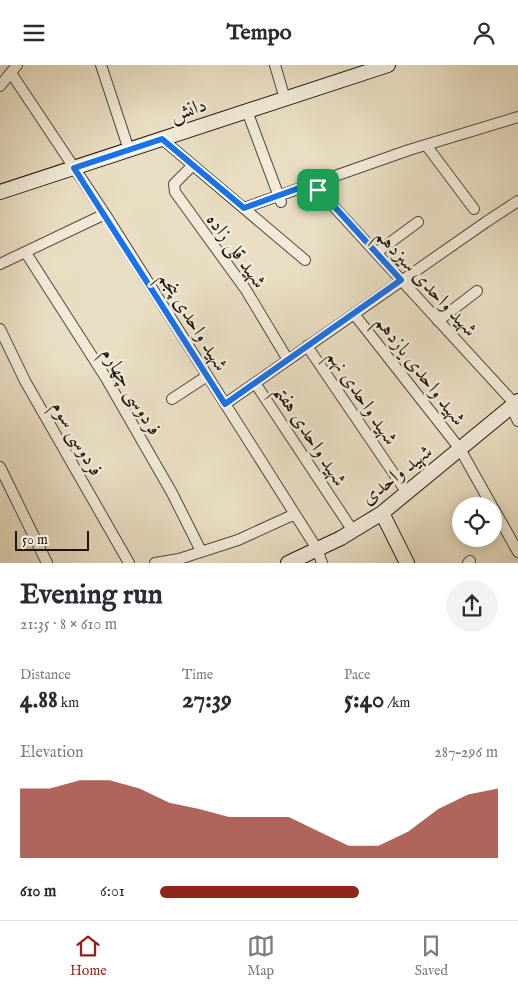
<!DOCTYPE html>
<html lang="en">
<head>
<meta charset="utf-8">
<style>
  body { margin:0; font-family:"IM FELL English",Amiri,serif; background:#f2f2f3; color:#2b2b33; height:100vh; display:flex; flex-direction:column; font-size:19px; white-space:nowrap }
  * { box-sizing:border-box; margin:0 }
  p { font-size:16px; color:#7c7c81 }
  .icon { flex:none; width:28px; height:28px; fill:none; stroke:currentColor; stroke-width:2; stroke-linecap:round; stroke-linejoin:round }
  .map { position:relative; height:498px; overflow:hidden }
  .drawer { display:flex; flex-direction:column; background:#fff; flex:1 }
  .drawer>* { flex:none }
  .fabs { position:absolute; left:452px; top:432px; display:grid; gap:10px }
  .fabs a { display:grid; place-items:center; width:50px; height:50px; border-radius:50%; background:#fff; box-shadow:0 2px 12px #0003; font-size:25px }
  .scale { position:absolute; left:15px; bottom:12px; width:74px; box-sizing:border-box; padding-left:5px; border:2px solid #1c150c; border-top:0; font-size:14px; line-height:18px; white-space:nowrap; color:#1c150c; -webkit-text-stroke:4px #f1ead8; paint-order:stroke }
  .pin { position:absolute; display:grid; place-items:center; width:42px; height:42px; color:#fff; margin:-21px; border-radius:10px; box-shadow:0 2px 8px #0006 }
  .round { display:grid; place-items:center; flex:none; width:52px; height:52px; border-radius:26px; background:#f2f2f3 }
  .overview { display:flex; align-items:center; justify-content:space-between; height:85px; padding:0 20px }
  h1 { font-size:28px; font-weight:800; line-height:38px }
  .stats { display:grid; grid-template-columns:repeat(3,1fr); gap:8px; height:85px; padding:5px 20px }
  .stats div { display:grid; align-content:center }
  .stats b { font-size:25px; font-weight:800 }
  .stats small { font-size:14px; font-weight:400 }
  .stats p { font-size:14px }
  .chart { height:140px; padding:10px 20px }
  .chart p { display:flex; justify-content:space-between }
  .chart svg { width:100%; height:90px; margin-top:5px; fill:#8f2418; opacity:.7 }
  ul { padding:0 20px; list-style:none; font-size:16px }
  li { display:grid; grid-template-columns:80px 60px 1fr; align-items:center; height:38px }
  li i { height:12px; border-radius:6px; background:#8f2418 }
  header { display:flex; justify-content:space-between; align-items:center; height:65px; padding:0 20px; background:#fff; font-size:22px; font-weight:800 }
  .tabs { display:flex; justify-content:space-around; align-items:center; height:70px; border-top:1px solid #e1e1e2; background:#fff; font-size:14px; color:#7c7c81 }
  .tabs a { display:grid; justify-items:center; gap:2px }
  .tabs .active { color:#8f2418 }
  .map>svg:first-child { display:block }
  .lines { fill:none; stroke-linecap:round; stroke-linejoin:round }
  .street-casing { stroke:#4f473a; stroke-width:12 }
  .secondary-casing { stroke:#1c150c; stroke-width:16 }
  .street { stroke:#f1ead8; stroke-width:10 }
  .secondary { stroke:#f1ead8; stroke-width:14 }
  .route-casing { stroke:#fff; stroke-width:10 }
  .route { stroke:#1a73e8; stroke-width:6 }
  .labels { text-anchor:middle; stroke-width:5; stroke-linejoin:round; paint-order:stroke }
  .street-label { font-size:20px; fill:#1c150c; stroke:#f1ead8 }
</style>
</head>
<body>
<header><svg class="icon" aria-label="menu" viewBox="0 0 24 24"><path d="M4 6h16M4 12h16M4 18h16"/></svg>Tempo<svg class="icon" aria-label="person" viewBox="0 0 24 24"><circle cx="12" cy="8" r="4"/><path d="M4 21q1-7 8-7t8 7"/></svg></header>
<div class="map">
<svg width="518" height="498" viewBox="0 0 518 498">
  <rect width="100%" height="100%" fill="#e9dec3"/>
  <filter id="stains"><feTurbulence type="fractalNoise" baseFrequency=".004" numOctaves="4"/><feColorMatrix values="0 0 0 0 .2 0 0 0 0 .09 0 0 0 0 .02 0 0 0 .5 -.17"/></filter>
  <radialGradient id="worn" r=".72"><stop offset=".6" stop-color="#630" stop-opacity="0"/><stop offset="1" stop-color="#630" stop-opacity=".3"/></radialGradient>
  <g class="lines">
    <g class="street-casing">
      <path id="street" d="M 101,0 L 129,85
        M 275,0 L 285,34
        M 11,8 L 105,149 L 317,484 L 322,498
        M 0,21 L 17,0
        M 247,46 L 281,137
        M 162,74 L 305,195
        M 426,80 L 474,144
        M 193,100 L 174,119 L 175,127 L 246,225 L 288,295
        M 313,119 L 515,339
        M 244,143 L 409,85 L 518,52
        M 26,188 L 106,313 L 172,428 L 201,486
        M 376,188 L 418,157
        M 0,199 L 105,149
        M 354,249 L 460,384 L 492,441
        M 438,256 L 477,226
        M 0,264 L 25,316 L 129,498
        M 307,281 L 407,428
        M 255,318 L 353,466
        M 172,334 L 207,311
        M 225,339 L 486,157 L 518,136
        M 511,342 L 518,356
        M 0,402 L 47,498
        M 494,444 L 518,487
        M 155,498 L 179,494 L 238,475 L 295,449
        M 468,498 L 470,496"/>
    </g>
    <g class="secondary-casing">
      <path id="secondary" d="M 0,127 L 388,0
        M 382,448 L 407,498
        M 288,498 L 341,473 L 382,448 L 518,336"/>
    </g>
    <use href="#street" class="street"/>
    <use href="#secondary" class="secondary"/>
  </g>
  <g class="lines">
    <g class="route-casing">
      <path id="route" d="M 162,74 L 244,143 L 313,118 L 401,215 L 225,339 L 74,103 Z"/>
    </g>
    <use href="#route" class="route"/>
  </g>
  <g class="labels">
    <g class="street-label">
      <text transform="translate(188 44) rotate(-18)" y="7">دانش</text>
      <text transform="translate(237 185) rotate(54)" y="7">شهید قلی زاده</text>
      <text transform="translate(427 217) rotate(47)" y="7">شهید واحدی سیزدهم</text>
      <text transform="translate(194 256) rotate(58)" y="7">شهید واحدی پنجم</text>
      <text transform="translate(421 305) rotate(52)" y="7">شهید واحدی یازدهم</text>
      <text transform="translate(132 326) rotate(59)" y="7">فردوسی چهارم</text>
      <text transform="translate(363 332) rotate(56)" y="7">شهید واحدی نهم</text>
      <text transform="translate(311 370) rotate(57)" y="7">شهید واحدی هفتم</text>
      <text transform="translate(78 373) rotate(60)" y="7">فردوسی سوم</text>
      <text transform="translate(396 409) rotate(-38)" y="7">شهید واحدی</text>
    </g>
  </g>
  <rect width="100%" height="100%" filter="url(#stains)"/>
  <rect width="100%" height="100%" fill="url(#worn)"/>
</svg>
<div class="fabs">
<a><svg class="icon" aria-label="locate" viewBox="0 0 24 24"><circle cx="12" cy="12" r="6"/><path d="M12 2v4M12 18v4M2 12h4M18 12h4"/></svg></a>
</div>
<div class="scale">50 m</div>
<div class="pin" style="left:318px;top:125px;background:#1e9e55"><svg class="icon" aria-label="arrive" viewBox="0 0 24 24"><path d="M6 21V4h12l-3 4 3 4H6"/></svg></div>
</div>
<section class="drawer">
<div class="overview"><div><h1>Evening run</h1><p>21:35 · 8 × 610 m</p></div><a class="round"><svg class="icon" aria-label="share" viewBox="0 0 24 24"><path d="M12 15V3M7 8l5-5 5 5M5 13v7h14v-7"/></svg></a></div>
<div class="stats">
<div><p>Distance</p><b>4.88<small> km</small></b></div>
<div><p>Time</p><b>27:39</b></div>
<div><p>Pace</p><b>5:40<small> /km</small></b></div>
</div>
<div class="chart"><p><span>Elevation</span>287–296 m</p>
<svg viewBox="0 0 160 44" preserveAspectRatio="none"><path d="M0 44V10L10 10L20 6L30 6L40 10L50 17L60 20L70 24L80 24L90 24L100 31L110 38L120 38L130 31L140 20L150 13L160 10V44z"/></svg>
</div>
<ul>
<li><b>610 m</b>6:01<i style="width:59%"></i></li>
</ul>
</section>
<nav class="tabs">
<a class="active"><svg class="icon" aria-label="home" viewBox="0 0 24 24"><path d="M3 11l9-7 9 7M6 9v11h12V9"/></svg>Home</a>
<a><svg class="icon" aria-label="map" viewBox="0 0 24 24"><path d="M3 6l6-2 6 2 6-2v14l-6 2-6-2-6 2zM9 4v14M15 6v14"/></svg>Map</a>
<a><svg class="icon" aria-label="saved" viewBox="0 0 24 24"><path d="M7 4h10v16l-5-4-5 4z"/></svg>Saved</a>
</nav>
</body>
</html>
